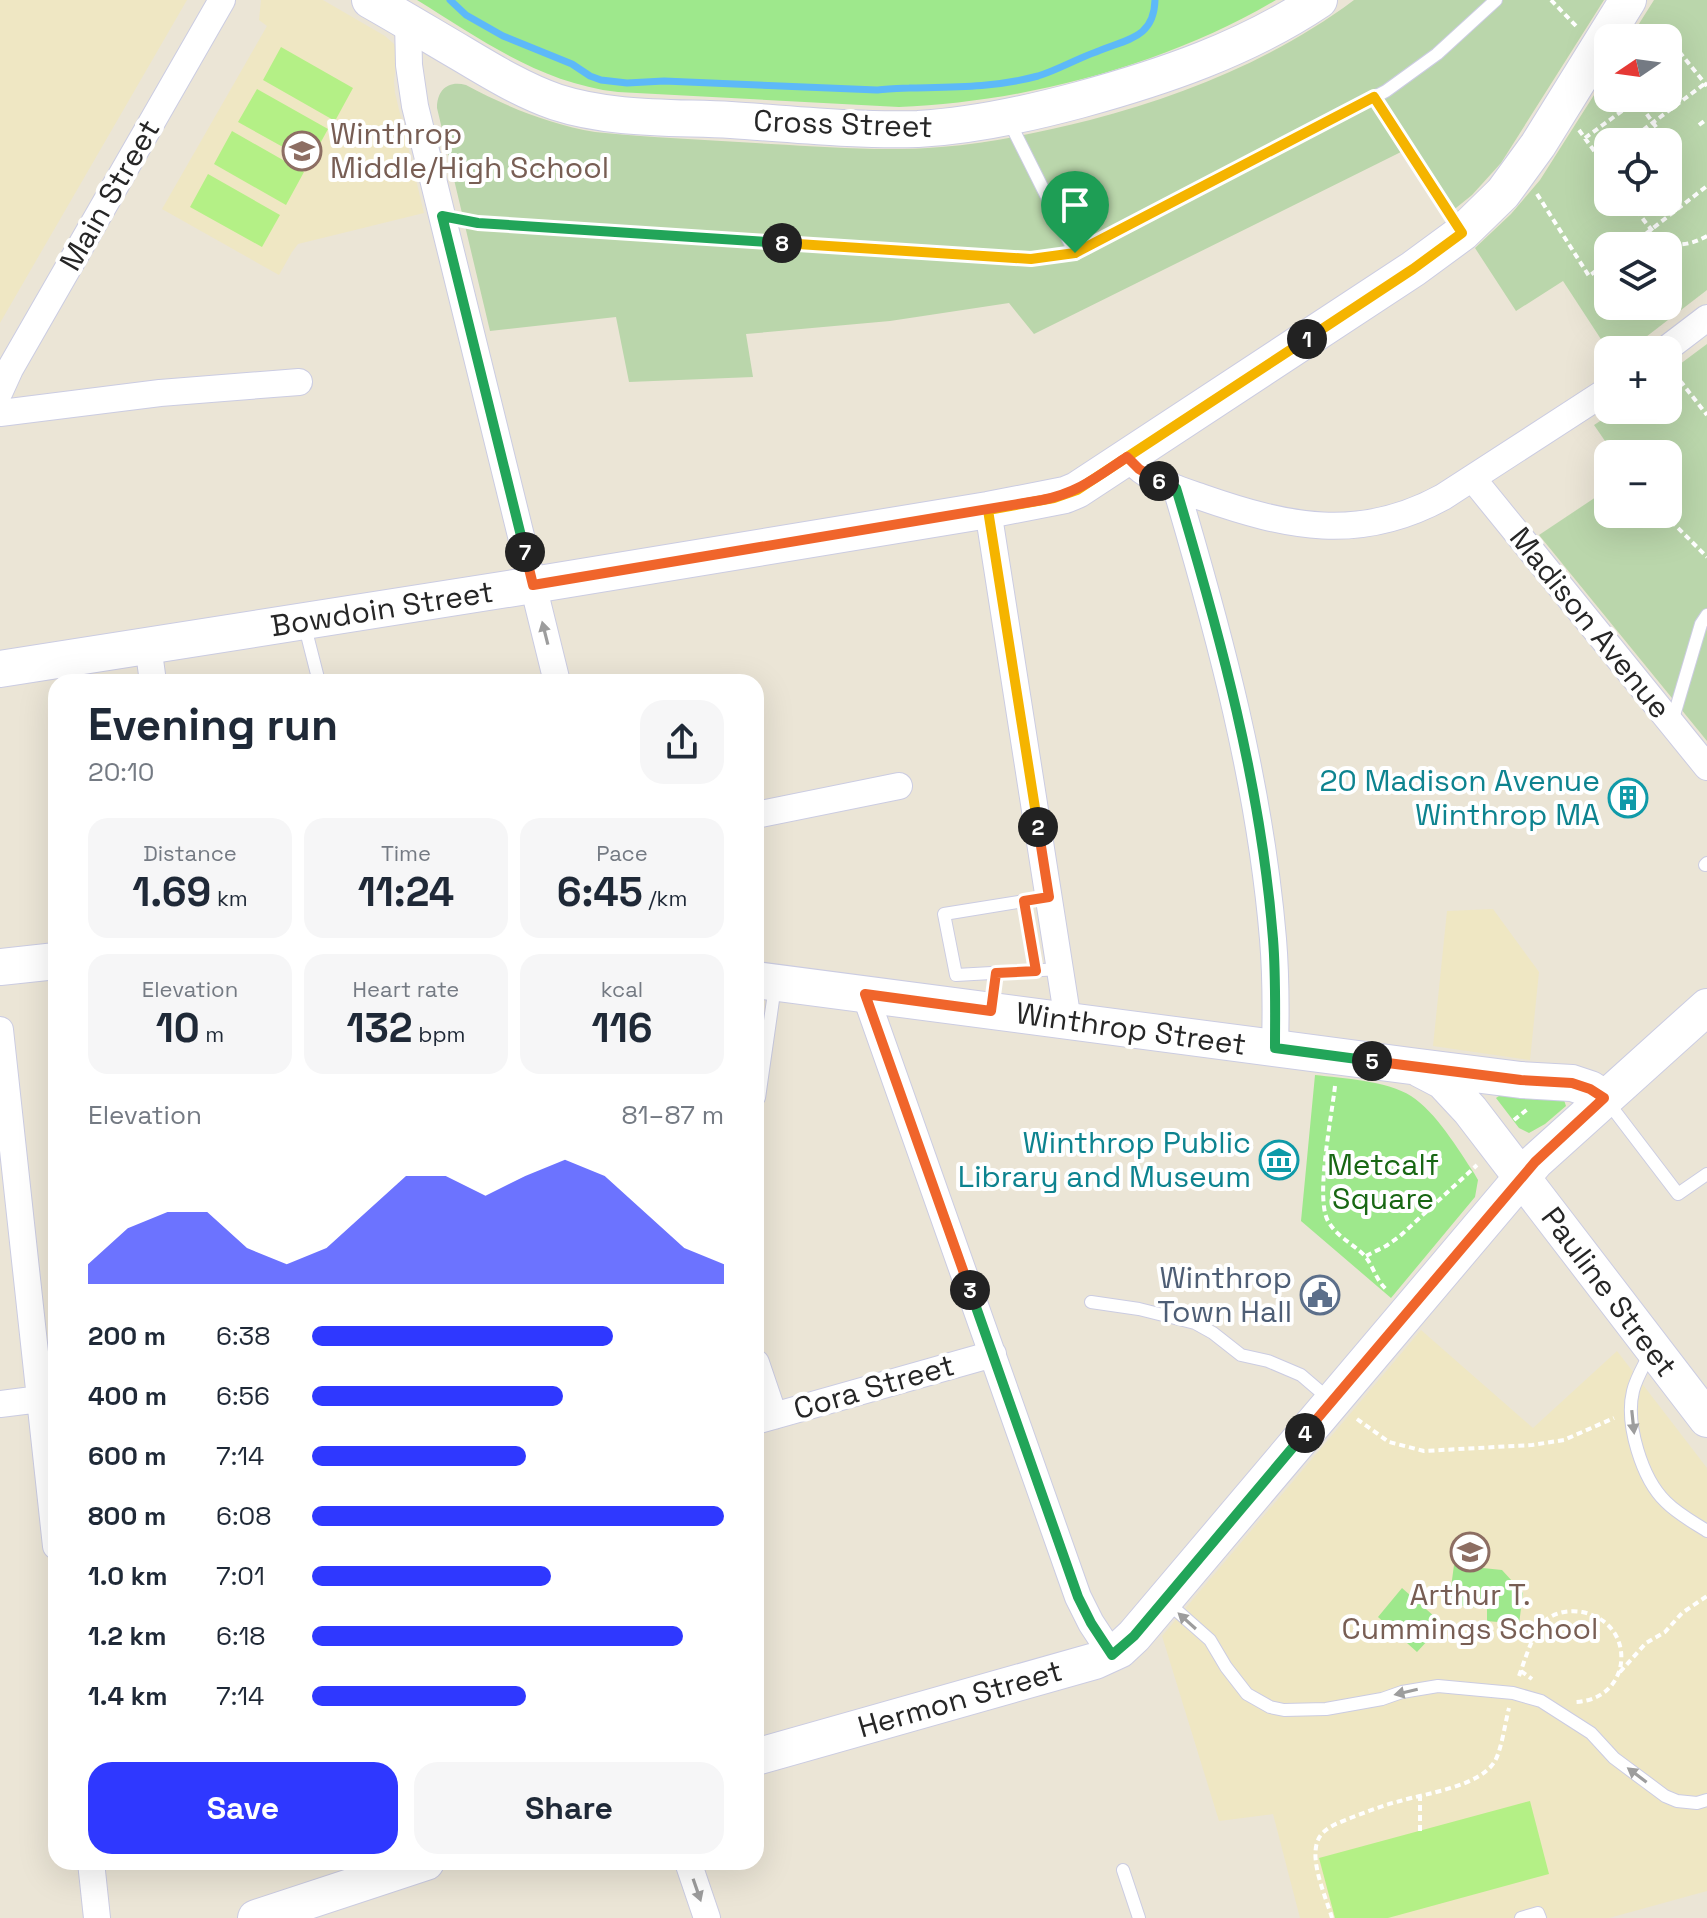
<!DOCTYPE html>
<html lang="en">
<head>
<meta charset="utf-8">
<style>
  body { margin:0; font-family:"Space Grotesk",sans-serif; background:#f6f6f7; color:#1f2937; height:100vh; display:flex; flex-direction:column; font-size:30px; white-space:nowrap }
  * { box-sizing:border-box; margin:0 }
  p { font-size:26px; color:#747a83 }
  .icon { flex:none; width:44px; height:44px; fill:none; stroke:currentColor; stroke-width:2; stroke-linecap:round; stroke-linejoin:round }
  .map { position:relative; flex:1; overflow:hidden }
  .drawer { position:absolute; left:48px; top:674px; width:716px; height:1196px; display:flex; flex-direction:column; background:#fff; border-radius:24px; box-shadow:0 8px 32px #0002 }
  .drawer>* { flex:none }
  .needle { width:52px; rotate:257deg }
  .tools { position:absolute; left:1594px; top:24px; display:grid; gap:16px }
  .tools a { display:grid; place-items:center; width:88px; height:88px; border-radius:16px; background:#fff; box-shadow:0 8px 32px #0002; font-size:40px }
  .pin { position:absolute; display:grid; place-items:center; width:68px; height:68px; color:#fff; margin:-82px -34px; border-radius:50% 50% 50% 0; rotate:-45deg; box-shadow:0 0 8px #0007 }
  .pin .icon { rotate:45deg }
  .km { position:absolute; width:40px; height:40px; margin:-20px; border-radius:50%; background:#222; color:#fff; font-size:22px; line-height:40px; text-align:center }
  .round { display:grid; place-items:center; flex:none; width:84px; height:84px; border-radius:24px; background:#f6f6f7 }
  .head { display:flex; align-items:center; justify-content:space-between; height:136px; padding:0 40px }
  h1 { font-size:44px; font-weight:700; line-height:60px }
  .figures { display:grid; grid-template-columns:repeat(3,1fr); gap:12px; height:136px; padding:8px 40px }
  .figures div { display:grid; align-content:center; border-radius:20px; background:#f6f6f7; text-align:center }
  .figures b { font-size:40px; font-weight:700 }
  .figures small { font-size:22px; font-weight:400 }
  .figures p { font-size:22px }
  .chart { height:224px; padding:16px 40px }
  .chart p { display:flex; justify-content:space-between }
  .chart svg { width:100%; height:144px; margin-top:8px; fill:#2f38ff; opacity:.7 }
  .primary-button { display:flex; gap:16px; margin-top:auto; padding:16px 40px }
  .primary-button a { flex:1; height:92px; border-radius:24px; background:#2f38ff; color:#fff; font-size:32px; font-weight:700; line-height:92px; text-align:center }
  .primary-button a+a { background:#f6f6f7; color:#1f2937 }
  ul { padding:0 40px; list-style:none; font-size:26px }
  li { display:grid; grid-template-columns:128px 96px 1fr; align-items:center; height:60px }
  li i { height:20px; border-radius:10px; background:#2f38ff }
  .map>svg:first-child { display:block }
  .education { fill:#efe7c3 }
  .green { fill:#9ee88c }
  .cemetery { fill:#bad6ab; fill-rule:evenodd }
  .pitch { fill:#b4f086 }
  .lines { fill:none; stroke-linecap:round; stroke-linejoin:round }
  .stream { stroke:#5db9f8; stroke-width:7 }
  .lane-casing { stroke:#cbcce2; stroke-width:14 }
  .street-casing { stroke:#cbcce2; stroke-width:28 }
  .secondary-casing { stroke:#cbcce2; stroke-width:38 }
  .path { stroke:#fff; stroke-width:4; stroke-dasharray:6 4; stroke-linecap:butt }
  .lane { stroke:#fff; stroke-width:12 }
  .street { stroke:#fff; stroke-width:26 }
  .secondary { stroke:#fff; stroke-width:36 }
  .oneway { fill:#9d9d9d }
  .split-1-casing { stroke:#fff; stroke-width:16 }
  .split-2-casing { stroke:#fff; stroke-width:16 }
  .split-3-casing { stroke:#fff; stroke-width:16 }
  .split-4-casing { stroke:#fff; stroke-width:16 }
  .split-5-casing { stroke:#fff; stroke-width:16 }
  .split-6-casing { stroke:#fff; stroke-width:16 }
  .split-7-casing { stroke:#fff; stroke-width:16 }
  .split-8-casing { stroke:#fff; stroke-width:16 }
  .split-9-casing { stroke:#fff; stroke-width:16 }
  .split-1 { stroke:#f5b400; stroke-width:10 }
  .split-2 { stroke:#f5b400; stroke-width:10 }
  .split-3 { stroke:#f0652b; stroke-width:10 }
  .split-4 { stroke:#22a559; stroke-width:10 }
  .split-5 { stroke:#f0652b; stroke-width:10 }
  .split-6 { stroke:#22a559; stroke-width:10 }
  .split-7 { stroke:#f0652b; stroke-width:10 }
  .split-8 { stroke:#22a559; stroke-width:10 }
  .split-9 { stroke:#f5b400; stroke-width:10 }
  .labels { text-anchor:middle; stroke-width:8; stroke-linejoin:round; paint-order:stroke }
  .street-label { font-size:30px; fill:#262626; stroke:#fff }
  .education-label { font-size:30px; fill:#785e54; stroke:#fff; text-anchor:start }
  .culture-label { font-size:30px; fill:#0d838f; stroke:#fff; text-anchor:end }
  .park-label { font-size:30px; fill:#186713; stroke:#fff }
  .service-label { font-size:30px; fill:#4e5e75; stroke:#fff; text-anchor:end }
</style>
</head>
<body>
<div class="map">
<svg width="1707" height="1918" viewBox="0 0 1707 1918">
  <rect width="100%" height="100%" fill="#ebe5d6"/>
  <path class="education" d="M 0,0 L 187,0 L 0,323 Z
    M 261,0 L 323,0 L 385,36 L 394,44 L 397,51 L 394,82 L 395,93 L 424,213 L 298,244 L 292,252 L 279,275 L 162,209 L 267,26 L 259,20 Z
    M 1493,909 L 1539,972 L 1530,1060 L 1433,1046 L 1447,911 Z
    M 1421,1330 L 1533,1428 L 1617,1351 L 1707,1468 L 1707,1891 L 1609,1918 L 1300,1918 L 1273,1814 L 1219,1821 L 1162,1636 Z"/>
  <path class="green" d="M 417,0 L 1276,0 C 1166,65 1026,102 899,107 L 618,92 C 540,83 482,40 417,0 Z
    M 1315,1075 C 1342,1078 1388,1081 1411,1096 C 1436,1112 1458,1149 1474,1173 L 1478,1180 L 1475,1197 L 1391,1298 L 1301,1221 Z
    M 1502,1094 L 1537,1100 L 1564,1100 L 1566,1106 L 1545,1124 L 1529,1133 L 1519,1128 L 1496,1098 Z
    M 1454,1565 L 1502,1570 L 1523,1593 L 1519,1624 L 1487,1621 L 1487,1609 L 1457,1605 L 1450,1595 Z
    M 1402,1588 L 1443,1624 L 1417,1652 L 1378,1617 Z"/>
  <path class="cemetery" d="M 1354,0 L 1604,0 L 1501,163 L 1472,195 L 1446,216 L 1405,150 L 1034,334 L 1009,303 L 890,321 L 746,334 L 753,377 L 629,382 L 616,317 L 490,331 L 437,108 C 437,90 448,80 466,85 C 507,107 549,124 595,132 C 653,138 712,140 771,144 C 827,147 884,152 941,147 C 992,143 1041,132 1090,120 C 1185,95 1275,59 1354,0 Z
    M 1654,0 L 1707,0 L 1707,290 L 1629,350 L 1608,350 L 1563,281 L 1516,311 L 1475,248 L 1511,214 L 1540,180 L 1608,73 L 1608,98 L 1668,98 L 1668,38 L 1630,38 ZM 1608,142 L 1668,142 L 1668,202 L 1608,202 ZM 1608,246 L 1668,246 L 1668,306 L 1608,306 Z
    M 1707,344 L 1707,741 L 1539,535 L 1608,489 L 1608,514 L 1668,514 L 1668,454 L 1614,454 L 1594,425 L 1617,410 L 1668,410 L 1668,373 Z"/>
  <path class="pitch" d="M 281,47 L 353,88 L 335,121 L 263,80 Z
    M 257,89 L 328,129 L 310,162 L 238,122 Z
    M 232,131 L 304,172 L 286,205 L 214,164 Z
    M 208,174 L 280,215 L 262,247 L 190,207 Z
    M 1530,1801 L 1549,1874 L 1388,1918 L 1335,1918 L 1319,1858 Z"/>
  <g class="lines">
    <path class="stream" d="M 450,0 L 466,15 L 503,36 L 572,64 L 590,76 L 601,80 L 627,83 L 664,81 L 877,90 C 888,89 898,88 909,88 C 954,87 993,88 1038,76 C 1058,70 1076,59 1096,52 C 1126,39 1154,39 1155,0"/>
    <g class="lane-casing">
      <path id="lane" d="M 442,216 L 478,223 L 1031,259 L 1075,253 L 1008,119
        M 1075,253 L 1386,91 L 1437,54 L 1496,0
        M 304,623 L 319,682
        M 1672,722 L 1701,624 L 1707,615
        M 1705,865 L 1707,863
        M 1049,897 L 944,914 L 956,975 L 1060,969
        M 1024,901 L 1036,971
        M 756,1100 L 759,1098 L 775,986
        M 1607,1101 L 1678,1194 L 1707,1174
        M 1091,1302 L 1139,1309 L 1195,1323 L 1213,1333 L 1241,1355 L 1268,1361 L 1301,1375 L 1329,1399
        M 1651,1351 C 1645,1364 1636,1378 1633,1391 C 1625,1424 1642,1479 1666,1502 C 1678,1514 1693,1522 1707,1531
        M 1167,1602 L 1210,1640 L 1226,1667 L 1247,1694 L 1270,1707 L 1284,1710 L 1326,1709 L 1382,1699 L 1402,1692 L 1438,1686 L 1513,1693 L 1541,1701 L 1591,1733 L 1614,1758 L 1665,1796 L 1677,1801 L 1697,1803 L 1707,1800
        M 1123,1870 L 1139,1918
        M 1521,1918 L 1538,1913 L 1540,1918"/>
    </g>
    <g class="street-casing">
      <path id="street" d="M 408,22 L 409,65 L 415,106 L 557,682
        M 1665,350 L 1707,318
        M 0,391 L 10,369 L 222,0
        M 0,413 L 160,393 L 299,382
        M 1127,457 C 1147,480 1174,488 1201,497 C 1287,527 1359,543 1443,497 L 1608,390
        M 1473,479 L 1707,767
        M 1176,488 C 1220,636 1260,785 1273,939 C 1276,975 1276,1012 1275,1048
        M 988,510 L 1068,1021
        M 148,645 L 153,682
        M 756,815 L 899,786
        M 865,994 L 1078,1597 L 1091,1623 L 1112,1655
        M 0,1030 L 56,1546
        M 756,1363 L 774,1416
        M 0,1404 L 40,1399
        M 756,1421 L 993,1354
        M 91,1862 L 97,1918
        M 688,1862 L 707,1918"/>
    </g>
    <g class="secondary-casing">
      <path id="secondary" d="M 370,0 C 402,18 433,37 464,55 C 494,73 524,91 556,102 C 611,120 673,117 731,120 C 793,124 856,131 918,129 C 973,126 1027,114 1079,100 C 1163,77 1246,49 1319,0
        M 0,669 L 533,585 L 988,510 L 1065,495 L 1077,490 L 1413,269 L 1462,233 L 1503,193 L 1538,145 L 1628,0
        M 0,967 L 56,961
        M 756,980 L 1411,1066 L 1521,1080 L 1572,1083 L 1590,1089 L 1604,1098
        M 1420,1069 L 1443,1081 L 1470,1110 L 1707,1419
        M 756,1757 L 1095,1661 L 1119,1650 L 1134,1636 L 1535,1162 L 1707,1007
        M 256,1918 L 426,1862"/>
    </g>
    <path class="path" d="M 1551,0 L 1577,27
      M 1673,44 L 1707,86
      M 1635,98 L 1667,142
      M 1382,111 L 1445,207
      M 1699,125 L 1707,119
      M 1579,130 L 1608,170
      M 1585,138 L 1637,100
      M 1627,142 L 1707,82
      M 1601,161 L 1608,156
      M 1537,194 L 1589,276 L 1608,262
      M 1631,202 C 1653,233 1666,258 1707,236
      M 1630,246 L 1707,186
      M 1674,373 L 1707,415
      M 1664,514 L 1707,557
      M 1335,1086 C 1332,1115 1315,1198 1328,1221 C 1337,1237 1352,1243 1364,1255 C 1374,1266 1375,1280 1388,1291
      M 1514,1120 L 1529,1108
      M 1366,1256 L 1386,1246 L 1400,1236 L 1477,1165
      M 1357,1419 L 1389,1442 L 1424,1451 L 1532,1445 L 1564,1440 L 1614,1418
      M 1521,1671 L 1532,1679
      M 1620,1672 L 1646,1643 L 1665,1632 L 1682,1613 L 1707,1596
      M 1519,1676 C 1525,1660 1533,1631 1546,1620 C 1555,1612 1570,1610 1582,1612 C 1638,1623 1633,1700 1575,1702
      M 1420,1831 L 1420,1796
      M 1332,1918 C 1326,1897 1309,1861 1318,1840 C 1323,1827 1341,1822 1353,1817 C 1369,1811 1384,1805 1400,1801 C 1427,1793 1479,1787 1495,1761 C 1502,1748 1505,1723 1509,1708"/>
    <use href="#lane" class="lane"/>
    <use href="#street" class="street"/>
    <use href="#secondary" class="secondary"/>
  </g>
  <defs><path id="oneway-solid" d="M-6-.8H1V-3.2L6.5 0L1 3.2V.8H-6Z" transform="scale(2)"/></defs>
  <g class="oneway">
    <use href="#oneway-solid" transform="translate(545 633) rotate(-104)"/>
    <use href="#oneway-solid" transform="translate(1633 1422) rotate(84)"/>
    <use href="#oneway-solid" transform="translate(1187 1621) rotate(-138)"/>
    <use href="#oneway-solid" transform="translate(1406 1692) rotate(167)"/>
    <use href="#oneway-solid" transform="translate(1637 1775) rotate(-143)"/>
    <use href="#oneway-solid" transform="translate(697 1890) rotate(71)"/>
  </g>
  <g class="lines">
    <g class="split-1-casing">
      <path id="split-1" d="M 1075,253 L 1374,97 L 1462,233 L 1413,269 L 1307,339"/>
    </g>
    <g class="split-2-casing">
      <path id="split-2" d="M 1038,827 L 988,510 L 1054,498 L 1077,490 L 1307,339"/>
    </g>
    <g class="split-3-casing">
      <path id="split-3" d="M 970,1290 L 865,994 L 991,1011 L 996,973 L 1036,971 L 1024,901 L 1049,897 L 1038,827"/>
    </g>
    <g class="split-4-casing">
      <path id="split-4" d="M 970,1290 L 1078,1597 L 1091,1623 L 1112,1655 L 1134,1636 L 1305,1433"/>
    </g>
    <g class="split-5-casing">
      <path id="split-5" d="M 1305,1433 L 1535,1162 L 1604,1098 L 1590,1089 L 1572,1083 L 1521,1080 L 1372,1061"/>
    </g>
    <g class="split-6-casing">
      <path id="split-6" d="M 1159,481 L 1176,488 C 1220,635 1261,785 1273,939 C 1276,976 1275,1012 1275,1048 L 1372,1061"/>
    </g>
    <g class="split-7-casing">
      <path id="split-7" d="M 525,552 L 533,585 L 1042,500 C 1078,493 1097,477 1127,457 L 1139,469 L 1159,481"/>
    </g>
    <g class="split-8-casing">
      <path id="split-8" d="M 525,552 L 442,216 L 478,223 L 782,243"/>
    </g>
    <g class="split-9-casing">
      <path id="split-9" d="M 782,243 L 1031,259 L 1075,253"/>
    </g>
    <use href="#split-1" class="split-1"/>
    <use href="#split-2" class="split-2"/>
    <use href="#split-3" class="split-3"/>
    <use href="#split-4" class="split-4"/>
    <use href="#split-5" class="split-5"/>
    <use href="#split-6" class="split-6"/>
    <use href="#split-7" class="split-7"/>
    <use href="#split-8" class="split-8"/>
    <use href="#split-9" class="split-9"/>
  </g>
  <defs>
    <g id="school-ring" transform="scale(2)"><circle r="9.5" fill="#fff" stroke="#8d6e63" stroke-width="1.5"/><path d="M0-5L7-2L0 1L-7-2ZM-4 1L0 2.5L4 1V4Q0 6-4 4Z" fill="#8d6e63"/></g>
    <g id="building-ring" transform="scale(2)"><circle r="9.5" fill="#fff" stroke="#0f9aa8" stroke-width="1.5"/><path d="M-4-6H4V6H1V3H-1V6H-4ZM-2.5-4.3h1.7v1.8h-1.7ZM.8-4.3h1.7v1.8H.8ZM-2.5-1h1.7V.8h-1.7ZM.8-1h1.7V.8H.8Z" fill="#0f9aa8"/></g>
    <g id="museum-ring" transform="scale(2)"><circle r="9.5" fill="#fff" stroke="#0f9aa8" stroke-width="1.5"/><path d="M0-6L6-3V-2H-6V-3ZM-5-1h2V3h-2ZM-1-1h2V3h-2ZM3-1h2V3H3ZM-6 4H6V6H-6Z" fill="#0f9aa8"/></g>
    <g id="civic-ring" transform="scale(2)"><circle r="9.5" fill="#fff" stroke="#5c6f8a" stroke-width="1.5"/><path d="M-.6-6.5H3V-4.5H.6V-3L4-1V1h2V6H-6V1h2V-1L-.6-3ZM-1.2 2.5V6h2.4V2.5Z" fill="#5c6f8a"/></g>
  </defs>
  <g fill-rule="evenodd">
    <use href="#school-ring" x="302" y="151"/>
    <use href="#building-ring" x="1628" y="798"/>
    <use href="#museum-ring" x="1279" y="1160"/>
    <use href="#civic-ring" x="1320" y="1295"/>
    <use href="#school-ring" x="1470" y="1552"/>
  </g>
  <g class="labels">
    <g class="street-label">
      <text transform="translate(843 124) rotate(2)" y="10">Cross Street</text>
      <text transform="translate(110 195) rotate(-60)" y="10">Main Street</text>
      <text transform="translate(382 609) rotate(-9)" y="10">Bowdoin Street</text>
      <text transform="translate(1590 623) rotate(51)" y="10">Madison Avenue</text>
      <text transform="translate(1131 1029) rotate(8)" y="10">Winthrop Street</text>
      <text transform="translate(1609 1292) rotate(53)" y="10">Pauline Street</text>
      <text transform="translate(874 1387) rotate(-16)" y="10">Cora Street</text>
      <text transform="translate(960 1699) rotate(-16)" y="10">Hermon Street</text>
    </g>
    <g class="education-label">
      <text x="330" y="144">Winthrop<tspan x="330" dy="34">Middle/High School</tspan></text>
      <text x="1470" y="1605" text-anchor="middle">Arthur T.<tspan x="1470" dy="34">Cummings School</tspan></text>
    </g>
    <g class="culture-label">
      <text x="1600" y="791">20 Madison Avenue<tspan x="1600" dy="34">Winthrop MA</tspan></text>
      <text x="1251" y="1153">Winthrop Public<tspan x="1251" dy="34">Library and Museum</tspan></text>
    </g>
    <g class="park-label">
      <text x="1383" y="1175">Metcalf<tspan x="1383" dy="34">Square</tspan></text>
    </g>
    <g class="service-label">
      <text x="1292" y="1288">Winthrop<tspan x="1292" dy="34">Town Hall</tspan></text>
    </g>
  </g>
</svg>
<div class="tools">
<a><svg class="needle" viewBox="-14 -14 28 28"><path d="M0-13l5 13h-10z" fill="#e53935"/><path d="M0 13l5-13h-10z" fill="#747a83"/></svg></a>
<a><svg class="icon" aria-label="locate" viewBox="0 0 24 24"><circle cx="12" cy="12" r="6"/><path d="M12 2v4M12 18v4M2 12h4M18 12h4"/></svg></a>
<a><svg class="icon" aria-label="layers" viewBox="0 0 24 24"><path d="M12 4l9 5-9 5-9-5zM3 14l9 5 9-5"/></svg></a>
<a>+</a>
<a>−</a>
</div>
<div class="pin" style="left:1075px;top:253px;background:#1e9e55"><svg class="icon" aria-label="arrive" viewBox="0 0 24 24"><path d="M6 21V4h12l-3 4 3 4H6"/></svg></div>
<b class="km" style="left:1307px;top:339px">1</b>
<b class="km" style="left:1038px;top:827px">2</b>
<b class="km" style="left:970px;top:1290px">3</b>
<b class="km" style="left:1305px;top:1433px">4</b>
<b class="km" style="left:1372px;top:1061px">5</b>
<b class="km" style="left:1159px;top:481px">6</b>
<b class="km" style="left:525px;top:552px">7</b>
<b class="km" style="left:782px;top:243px">8</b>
<section class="drawer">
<div class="head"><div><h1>Evening run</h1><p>20:10</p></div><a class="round"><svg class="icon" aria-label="share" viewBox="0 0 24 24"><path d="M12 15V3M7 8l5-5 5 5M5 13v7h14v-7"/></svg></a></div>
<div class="figures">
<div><p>Distance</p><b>1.69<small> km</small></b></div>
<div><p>Time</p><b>11:24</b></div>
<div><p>Pace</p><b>6:45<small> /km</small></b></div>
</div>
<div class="figures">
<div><p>Elevation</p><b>10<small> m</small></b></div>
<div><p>Heart rate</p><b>132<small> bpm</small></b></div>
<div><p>kcal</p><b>116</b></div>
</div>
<div class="chart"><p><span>Elevation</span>81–87 m</p>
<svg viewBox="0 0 160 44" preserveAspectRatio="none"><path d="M0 44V38L10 27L20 22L30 22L40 33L50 38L60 33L70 22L80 11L90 11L100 17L110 11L120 6L130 11L140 22L150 33L160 38V44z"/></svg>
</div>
<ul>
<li><b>200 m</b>6:38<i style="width:73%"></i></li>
<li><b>400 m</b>6:56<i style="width:61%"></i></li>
<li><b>600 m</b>7:14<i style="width:52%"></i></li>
<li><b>800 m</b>6:08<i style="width:100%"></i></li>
<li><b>1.0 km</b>7:01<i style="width:58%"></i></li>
<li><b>1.2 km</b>6:18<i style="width:90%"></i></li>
<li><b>1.4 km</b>7:14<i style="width:52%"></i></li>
</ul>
<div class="primary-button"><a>Save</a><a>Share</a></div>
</section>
</div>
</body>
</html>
